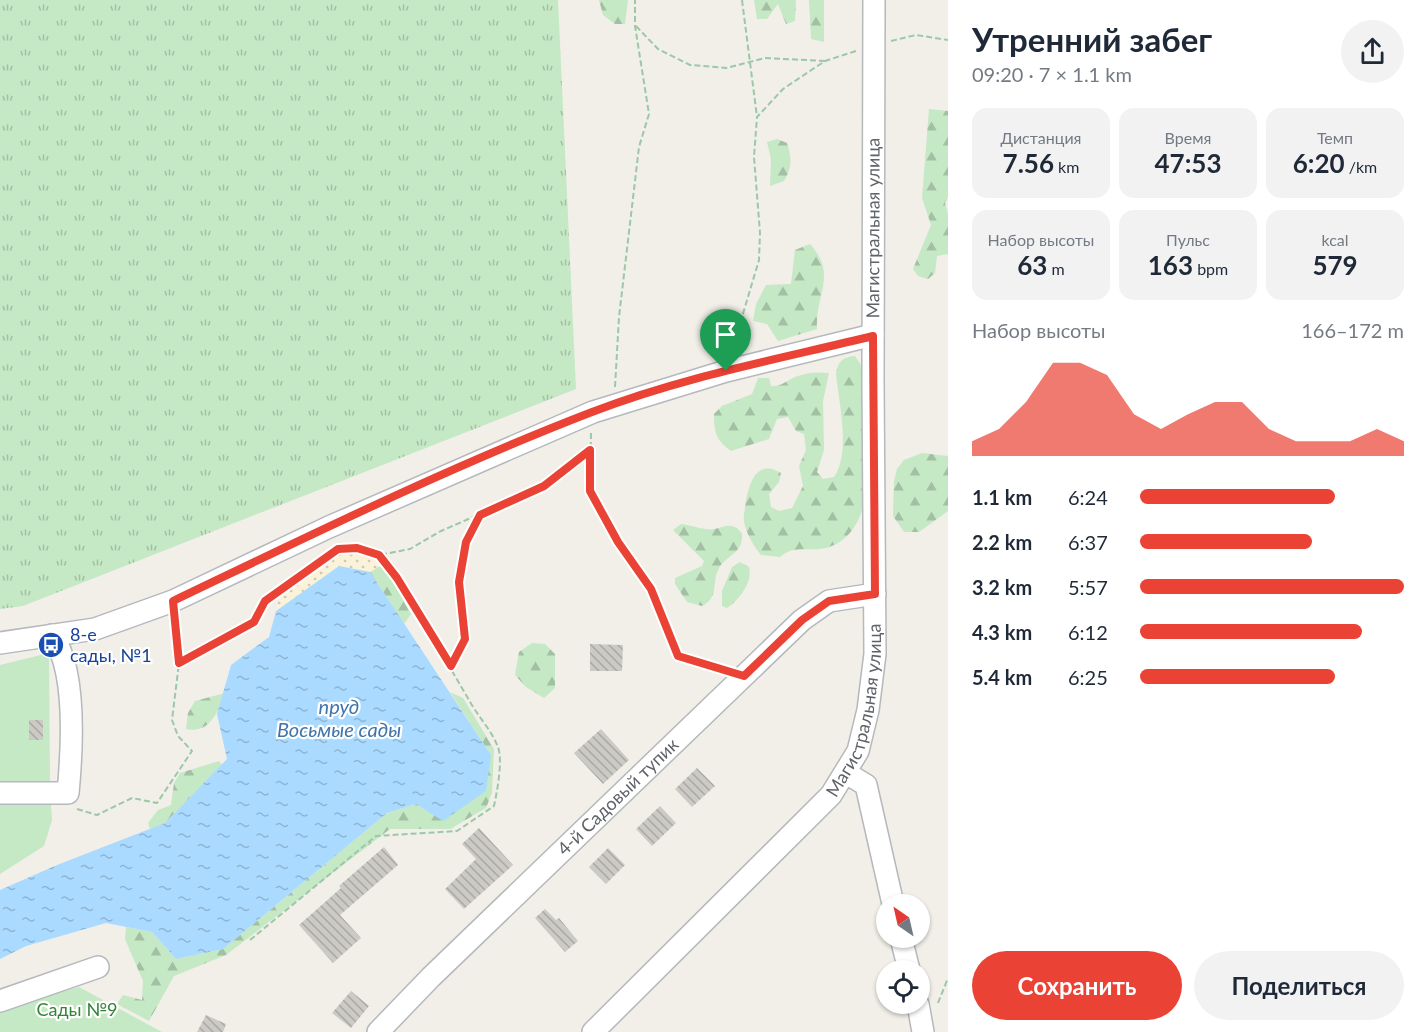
<!DOCTYPE html>
<html lang="ru">
<head>
<meta charset="utf-8">
<style>
  body { margin:0; font-family:Lato,sans-serif; background:#f2f2f3; color:#1f2937; height:100vh; display:flex; flex-direction:column; font-size:22px; white-space:nowrap }
  * { box-sizing:border-box; margin:0 }
  p { font-size:20px; color:#747a83 }
  .icon { flex:none; width:33px; height:33px; fill:none; stroke:currentColor; stroke-width:2; stroke-linecap:round; stroke-linejoin:round }
  .map { position:relative; flex:1; overflow:hidden }
  .panel { display:flex; flex-direction:column; background:#fff; width:480px }
  .panel>* { flex:none }
  .needle { width:39px; rotate:326deg }
  .controls { position:absolute; left:876px; top:894px; display:grid; gap:12px }
  .controls a { display:grid; place-items:center; width:54px; height:54px; border-radius:50%; background:#fff; box-shadow:0 2px 4px #0004; font-size:30px }
  .pin { position:absolute; display:grid; place-items:center; width:51px; height:51px; color:#fff; margin:-62px -26px; border-radius:50% 50% 50% 0; rotate:-45deg; box-shadow:0 0 6px #0007 }
  .pin .icon { rotate:45deg }
  .round { display:grid; place-items:center; flex:none; width:63px; height:63px; border-radius:32px; background:#f2f2f3 }
  .summary { display:flex; align-items:center; justify-content:space-between; height:102px; padding:0 24px }
  h1 { font-size:33px; font-weight:700; line-height:45px }
  .stats { display:grid; grid-template-columns:repeat(3,1fr); gap:9px; height:102px; padding:6px 24px }
  .stats div { display:grid; align-content:center; border-radius:15px; background:#f2f2f3; text-align:center }
  .stats b { font-size:26px; font-weight:700 }
  .stats small { font-size:16px; font-weight:400 }
  .stats p { font-size:16px }
  .chart { height:168px; padding:12px 24px }
  .chart p { display:flex; justify-content:space-between }
  .chart svg { width:100%; height:108px; margin-top:6px; fill:#ea4335; opacity:.7 }
  .primary-button { display:flex; gap:12px; margin-top:auto; padding:12px 24px }
  .primary-button a { flex:1; height:69px; border-radius:36px; background:#ea4335; color:#fff; font-size:24px; font-weight:700; line-height:69px; text-align:center }
  .primary-button a+a { background:#f2f2f3; color:#1f2937 }
  ul { padding:0 24px; list-style:none; font-size:20px }
  li { display:grid; grid-template-columns:96px 72px 1fr; align-items:center; height:45px }
  li i { height:15px; border-radius:8px; background:#ea4335 }
  main { display:flex; flex:1; min-height:0 }
  .map>svg:first-child { display:block }
  .grass { fill:url(#grass-tufts) }
  .forest { fill:url(#forest-firs) }
  .sand { fill:url(#sand-dots) }
  .green { fill:#c5e8c5 }
  .water { fill:url(#water-ripples) }
  .building { fill:url(#building-back-hatch) }
  .lines { fill:none; stroke-linecap:round; stroke-linejoin:round }
  .minor-casing { stroke:#b5b8bc; stroke-width:24 }
  .path { stroke:#9cc7a9; stroke-width:2; stroke-dasharray:6 3; stroke-linecap:butt }
  .minor { stroke:#fff; stroke-width:21 }
  .route-casing { stroke:#fff; stroke-width:12 }
  .route { stroke:#ea4335; stroke-width:8 }
  .labels { text-anchor:middle; stroke-width:4.5; stroke-linejoin:round; paint-order:stroke }
  .street-label { font-size:18px; fill:#5f6368; stroke:#fff }
  .transit-label { font-size:18px; fill:#164399; stroke:#fff; text-anchor:start }
  .park-label { font-size:18px; fill:#348238; stroke:#fff }
  .water-label { font-size:20px; font-style:italic; fill:#4174aa; stroke:#fff }
</style>
</head>
<body>
<main>
<div class="map">
<svg width="948" height="1032" viewBox="0 0 948 1032">
  <defs>
    <pattern id="grass-tufts" width="24" height="20" patternUnits="userSpaceOnUse" patternTransform="scale(1.5)"><rect width="24" height="20" fill="#c5e8c5"/><path d="M3 7l-1-3M5 7V3M7 7l1-3M15 17l-1-3M17 17v-4M19 17l1-3" fill="none" stroke="#a3c0a4"/></pattern>
    <pattern id="forest-firs" width="22" height="20" patternUnits="userSpaceOnUse" patternTransform="scale(1.5)"><rect width="22" height="20" fill="#c5e8c5"/><path d="M5 1l3.5 6h-7zM16 11l3.5 6h-7z" fill="#a3c0a4"/></pattern>
    <pattern id="sand-dots" width="8" height="8" patternUnits="userSpaceOnUse" patternTransform="scale(1.5)"><rect width="8" height="8" fill="#fbf3d9"/><path d="M2 2h.1M6 6h.1" fill="none" stroke="#cec8b4" stroke-width="1.8" stroke-linecap="round"/></pattern>
    <pattern id="water-ripples" width="26" height="14" patternUnits="userSpaceOnUse" patternTransform="scale(1.5)"><rect width="26" height="14" fill="#aadaff"/><path d="M2 4q2-2 4 0t4 0M15 11q2-2 4 0t4 0" fill="none" stroke="#8eb4d2"/></pattern>
    <pattern id="building-back-hatch" width="6" height="6" patternUnits="userSpaceOnUse" patternTransform="scale(1.5)"><rect width="6" height="6" fill="#cccac5"/><path d="M-1 5l2 2M0 0l6 6M5-1l2 2" fill="none" stroke="#a9a8a4"/></pattern>
  </defs>
  <rect width="100%" height="100%" fill="#f1efe8"/>
  <path class="grass" d="M 0,0 L 558,0 L 576,389 L 23,606 L 0,609 Z"/>
  <path class="forest" d="M 599,0 L 628,0 L 625,24 L 615,24 L 603,15 Z
    M 754,0 L 796,0 L 795,21 L 786,24 L 778,4 L 767,19 L 757,19 Z
    M 809,0 L 824,0 L 824,42 L 811,39 Z
    M 929,109 L 948,111 L 948,196 L 945,203 L 948,214 L 948,254 L 937,256 L 935,273 L 928,279 L 918,276 L 913,269 L 931,225 L 922,198 Z
    M 777,139 L 787,143 C 792,158 792,168 784,181 L 770,186 L 771,159 L 767,142 Z
    M 810,244 C 838,275 815,294 817,329 L 778,341 L 767,324 L 753,321 L 756,304 L 766,285 L 791,284 L 795,250 Z
    M 855,356 L 861,365 C 864,412 885,516 838,543 C 814,557 798,541 780,557 L 761,555 C 753,545 746,533 744,521 C 743,516 745,511 745,507 C 748,487 755,457 781,473 L 779,482 L 769,494 L 771,507 L 779,511 L 792,508 L 803,486 L 799,466 L 806,450 L 804,434 L 796,431 L 788,417 L 777,419 L 769,439 L 731,451 C 716,440 714,432 714,414 L 722,406 L 752,394 L 758,378 L 769,378 L 771,386 C 782,387 788,379 798,376 C 809,372 818,372 829,373 L 823,401 L 824,450 L 817,472 L 823,479 L 834,477 C 851,453 839,403 836,374 C 838,361 843,357 855,356 Z
    M 922,453 L 948,456 L 948,511 L 919,532 L 904,532 L 893,516 L 894,481 L 897,469 L 904,460 Z
    M 681,524 C 690,525 697,528 706,529 C 720,532 731,517 742,534 C 743,554 728,554 719,568 C 711,582 720,597 702,606 L 687,602 L 675,584 L 675,578 L 702,566 L 704,561 L 673,530 Z
    M 740,562 L 749,567 C 753,582 739,600 727,608 L 722,606 L 722,591 L 732,567 Z
    M 383,564 L 411,614 L 404,624 L 370,572 Z
    M 532,643 L 545,644 L 555,654 L 555,688 L 544,698 L 526,687 L 515,675 L 519,652 Z
    M 450,692 L 463,698 L 494,749 L 492,793 L 486,808 L 450,829 L 390,829 L 226,955 L 174,976 L 149,1021 L 117,1004 L 123,995 L 142,1000 L 143,981 L 125,939 L 126,927 L 152,932 L 176,959 L 223,949 L 387,813 L 416,804 L 491,755 Z
    M 225,693 C 218,712 210,734 186,729 L 188,713 L 195,701 Z
    M 219,761 L 222,765 L 165,823 L 150,829 L 148,823 L 158,810 L 171,805 L 174,783 L 180,773 Z"/>
  <path class="sand" d="M 339,554 L 359,555 L 383,564 L 370,572 L 339,566 L 276,611 L 280,594 Z"/>
  <path class="green" d="M 49,653 L 50,788 L 40,803 L 51,804 L 52,820 L 44,846 L 0,874 L 0,665 Z
    M 79,987 L 162,1032 L 0,1032 L 0,1009 Z"/>
  <path class="water" d="M 339,566 L 370,572 L 491,755 L 486,791 L 443,821 L 416,804 L 387,813 L 223,949 L 176,959 L 152,932 L 106,923 L 26,946 L 0,959 L 0,890 L 57,865 L 165,823 L 227,759 L 217,714 L 231,665 L 269,637 L 276,611 Z"/>
  <path class="building" d="M 590,644 L 623,645 L 622,671 L 590,671 Z
    M 29,720 L 43,720 L 43,740 L 29,740 Z
    M 601,729 L 629,760 L 603,784 L 574,753 Z
    M 697,768 L 715,786 L 692,807 L 675,789 Z
    M 660,806 L 676,823 L 652,846 L 636,829 Z
    M 479,828 L 513,865 L 464,909 L 445,889 L 476,859 L 462,844 Z
    M 384,847 L 398,865 L 340,915 L 361,938 L 333,963 L 299,925 L 341,888 L 339,886 Z
    M 608,848 L 625,865 L 606,884 L 589,867 Z
    M 545,909 L 556,920 L 559,918 L 578,941 L 565,952 L 535,918 Z
    M 351,991 L 369,1006 L 351,1028 L 332,1013 Z
    M 206,1015 L 226,1024 L 223,1032 L 197,1032 Z"/>
  <g class="lines">
    <g class="minor-casing">
      <g id="minor">
        <path d="M 0,643 L 95,629 L 173,601 L 329,527 L 593,412 L 726,371 L 873,335"/>
        <path d="M 846,773 L 866,785 L 893,904"/>
        <path d="M 0,793 L 68,793 C 72,751 77,670 52,635"/>
        <path d="M 901,938 L 909,970"/>
        <path d="M 0,1001 L 98,967"/>
        <path d="M 918,1004 L 923,1032"/>
        <path id="s1" d="M 378,1032 L 431,977 L 802,620 L 829,601 L 875,594"/>
        <path id="s2" d="M 593,1032 L 831,795 L 858,751 L 868,710 L 875,654 L 873,381 L 874,0"/>
      </g>
    </g>
    <path class="path" d="M 742,0 L 757,117
      M 636,26 L 658,49 L 690,65 L 726,68 L 765,58 L 825,61
      M 891,41 L 916,35 L 948,40
      M 742,350 L 742,317 L 759,260 L 760,233 L 754,157 L 757,117 L 783,89 L 825,61 L 856,51
      M 615,387 L 619,317 L 639,147 L 649,114 L 635,26 L 635,0
      M 591,433 L 590,491 L 618,542 L 651,589 L 678,656 L 724,670
      M 179,663 L 254,622 L 265,601 L 338,549 L 357,548 L 379,555 L 410,549 L 441,531 L 544,486 L 590,450
      M 451,666 L 465,639 L 459,582 L 466,542 L 480,515
      M 77,809 L 97,815 L 132,798 L 157,803 L 192,751 L 178,736 L 172,720 L 179,663 L 175,619
      M 250,940 L 376,836 L 457,831 L 494,806 C 497,792 503,761 498,747 C 492,731 477,715 469,700 C 440,651 414,601 379,555
      M 938,1003 L 948,978"/>
    <use href="#minor" class="minor"/>
  </g>
  <g class="lines">
    <g class="route-casing">
      <path id="route" d="M 873,336 L 875,594 L 829,601 L 802,620 L 744,676 L 678,656 L 651,589 L 618,542 L 590,491 L 590,450 L 544,486 L 480,515 L 466,542 L 459,582 L 465,639 L 451,666 L 397,578 L 379,555 L 357,548 L 338,549 L 265,601 L 254,622 L 179,663 L 173,601 C 311,535 449,467 592,412 C 682,377 779,359 873,336 Z"/>
    </g>
    <use href="#route" class="route"/>
  </g>
  <defs>
    <g id="bus-disc" transform="scale(1.35)"><circle r="9.5" fill="#1a4fb4" stroke="#fff"/><path d="M-5-6H5V4H4V6H2V4H-2V6H-4V4H-5ZM-3.5-4V0h7V-4ZM-3.5 1.2v1.5H-2V1.2ZM2 1.2v1.5H3.5V1.2Z" fill="#fff"/></g>
  </defs>
  <g fill-rule="evenodd">
    <use href="#bus-disc" x="51" y="645"/>
  </g>
  <g class="labels">
    <g class="street-label">
      <text dy="6" stroke="none"><textPath href="#s2" startOffset="912">Магистральная улица</textPath></text>
      <text dy="6" stroke="none"><textPath href="#s2" startOffset="426">Магистральная улица</textPath></text>
      <text dy="6" stroke="none"><textPath href="#s1" startOffset="336">4-й Садовый тупик</textPath></text>
    </g>
    <g class="transit-label">
      <text x="70" y="641">8-е<tspan x="70" dy="21">сады, №1</tspan></text>
    </g>
    <g class="park-label">
      <text x="77" y="1016">Сады №9</text>
    </g>
    <g class="water-label">
      <text x="339" y="714">пруд<tspan x="339" dy="23">Восьмые сады</tspan></text>
    </g>
  </g>
</svg>
<div class="controls">
<a><svg class="needle" viewBox="-14 -14 28 28"><path d="M0-13l5 13h-10z" fill="#e53935"/><path d="M0 13l5-13h-10z" fill="#747a83"/></svg></a>
<a><svg class="icon" aria-label="locate" viewBox="0 0 24 24"><circle cx="12" cy="12" r="6"/><path d="M12 2v4M12 18v4M2 12h4M18 12h4"/></svg></a>
</div>
<div class="pin" style="left:726px;top:371px;background:#1e9e55"><svg class="icon" aria-label="arrive" viewBox="0 0 24 24"><path d="M6 21V4h12l-3 4 3 4H6"/></svg></div>
</div>
<section class="panel">
<div class="summary"><div><h1>Утренний забег</h1><p>09:20 · 7 × 1.1 km</p></div><a class="round"><svg class="icon" aria-label="share" viewBox="0 0 24 24"><path d="M12 15V3M7 8l5-5 5 5M5 13v7h14v-7"/></svg></a></div>
<div class="stats">
<div><p>Дистанция</p><b>7.56<small> km</small></b></div>
<div><p>Время</p><b>47:53</b></div>
<div><p>Темп</p><b>6:20<small> /km</small></b></div>
</div>
<div class="stats">
<div><p>Набор высоты</p><b>63<small> m</small></b></div>
<div><p>Пульс</p><b>163<small> bpm</small></b></div>
<div><p>kcal</p><b>579</b></div>
</div>
<div class="chart"><p><span>Набор высоты</span>166–172 m</p>
<svg viewBox="0 0 160 44" preserveAspectRatio="none"><path d="M0 44V38L10 33L20 22L30 6L40 6L50 11L60 27L70 33L80 27L90 22L100 22L110 33L120 38L130 38L140 38L150 33L160 38V44z"/></svg>
</div>
<ul>
<li><b>1.1 km</b>6:24<i style="width:74%"></i></li>
<li><b>2.2 km</b>6:37<i style="width:65%"></i></li>
<li><b>3.2 km</b>5:57<i style="width:100%"></i></li>
<li><b>4.3 km</b>6:12<i style="width:84%"></i></li>
<li><b>5.4 km</b>6:25<i style="width:74%"></i></li>
</ul>
<div class="primary-button"><a>Сохранить</a><a>Поделиться</a></div>
</section>
</main>
</body>
</html>
